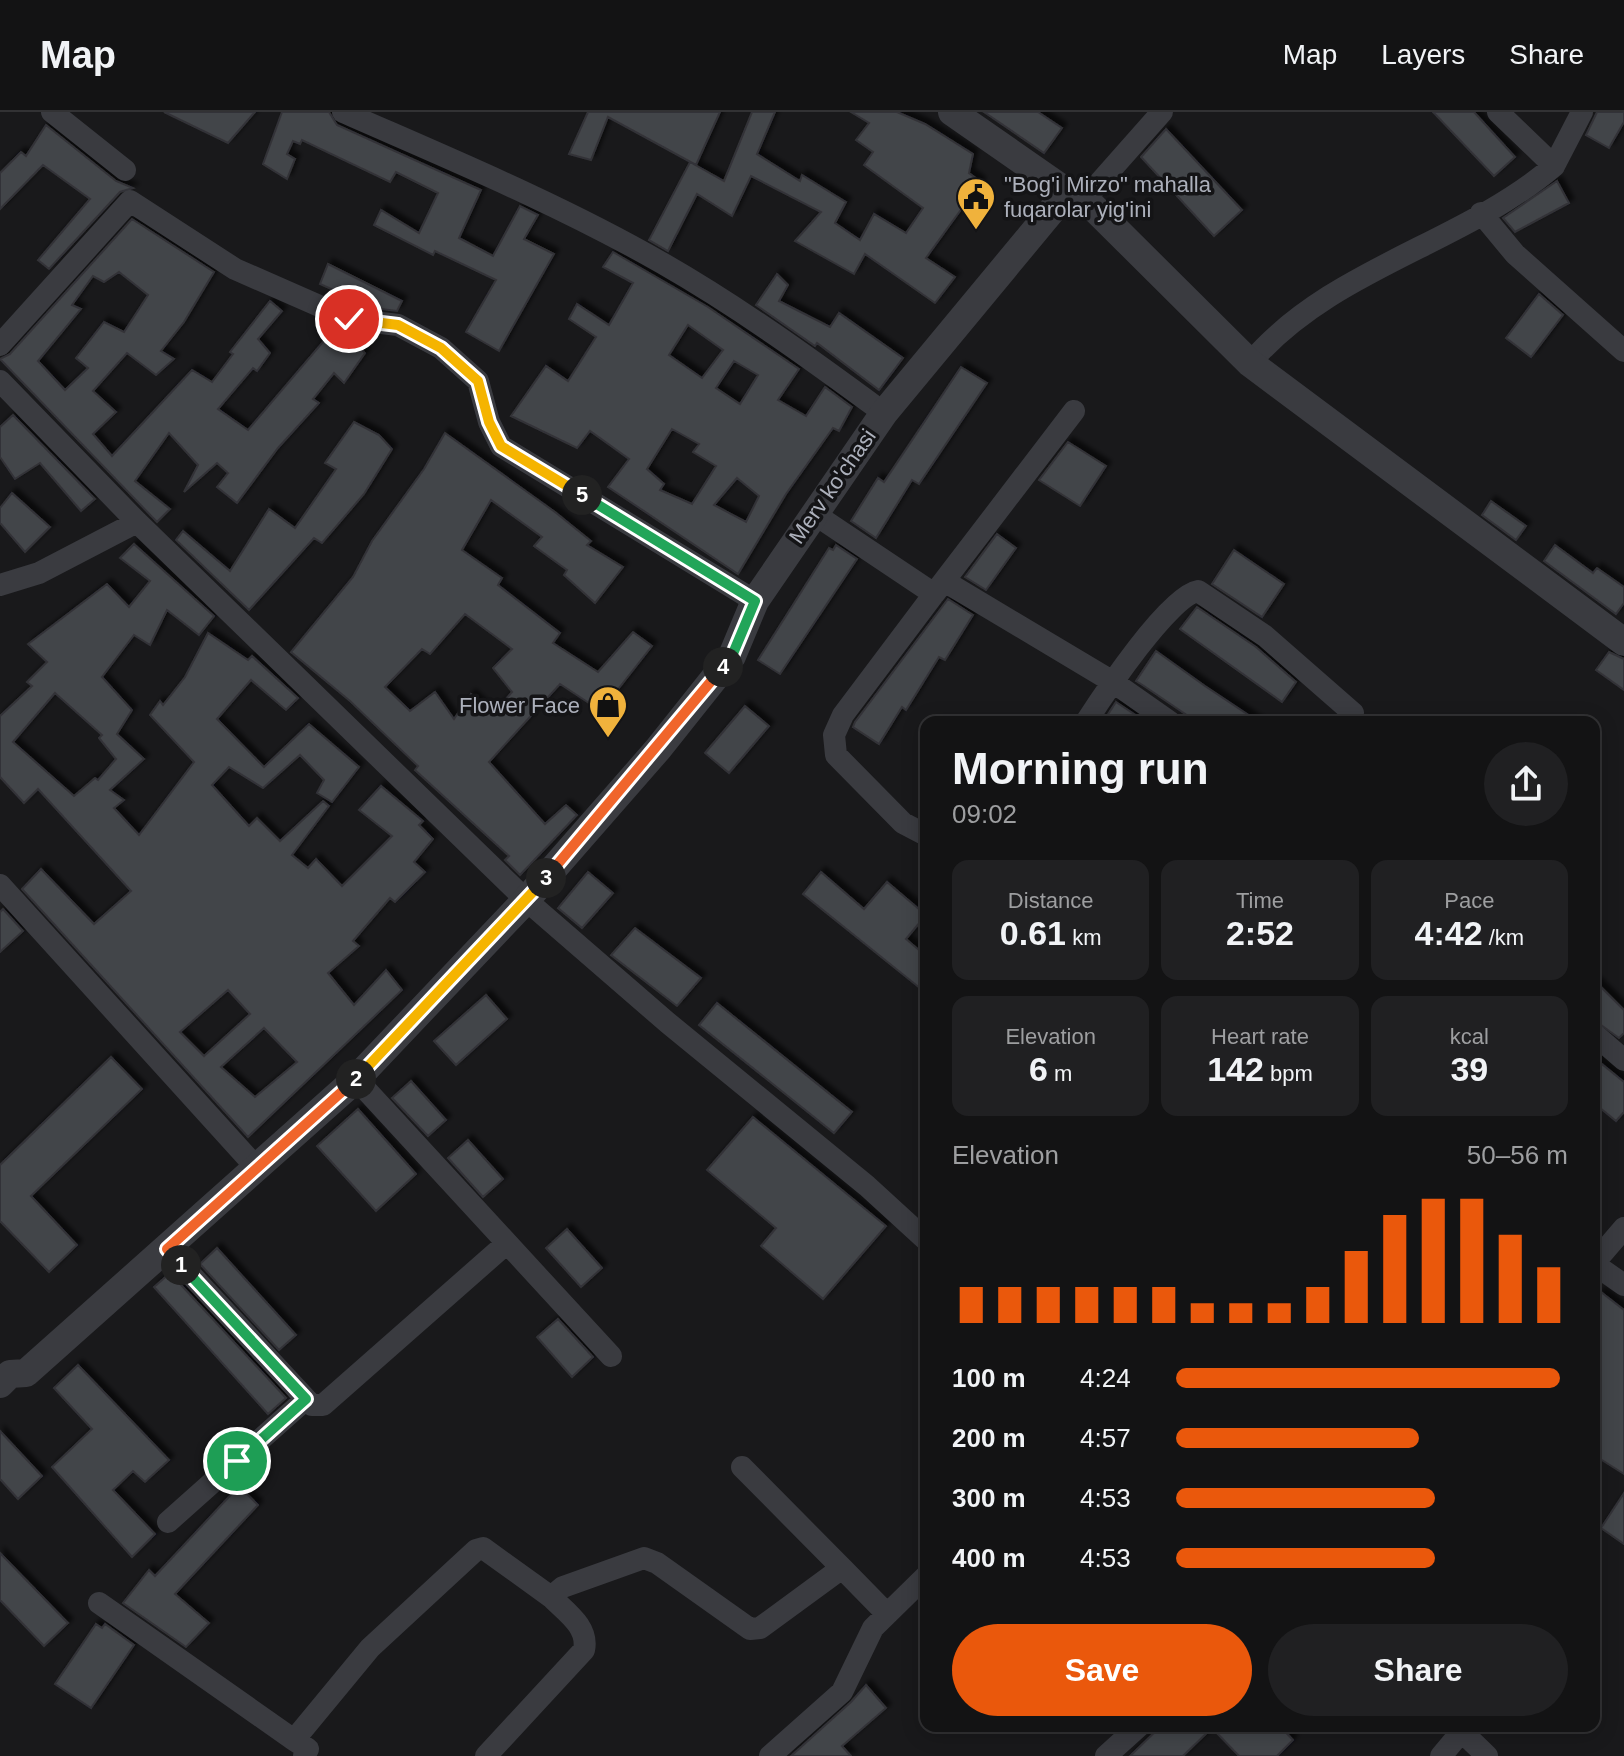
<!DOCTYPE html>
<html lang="en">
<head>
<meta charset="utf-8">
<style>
  body { margin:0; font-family:Arial,sans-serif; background:#202022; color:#f1f3f6; height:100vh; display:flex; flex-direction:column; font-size:30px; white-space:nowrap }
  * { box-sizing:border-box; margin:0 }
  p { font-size:26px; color:#9d9ea0 }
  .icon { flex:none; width:44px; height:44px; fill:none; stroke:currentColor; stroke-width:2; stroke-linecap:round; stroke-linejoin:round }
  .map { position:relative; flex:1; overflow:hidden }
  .panel { position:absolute; left:920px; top:604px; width:680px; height:1016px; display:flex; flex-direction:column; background:#131314; border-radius:16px; box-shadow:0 4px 20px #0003,0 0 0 2px #323234 }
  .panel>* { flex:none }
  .pin { position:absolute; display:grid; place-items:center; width:68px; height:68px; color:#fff; margin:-34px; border:4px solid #fff; border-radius:50%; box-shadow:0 2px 8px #0007 }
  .km { position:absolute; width:40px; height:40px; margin:-20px; border-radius:50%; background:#222; color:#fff; font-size:22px; line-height:40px; text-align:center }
  .round { display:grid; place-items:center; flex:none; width:84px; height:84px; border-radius:42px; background:#202022 }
  .summary { display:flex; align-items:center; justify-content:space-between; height:136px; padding:0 32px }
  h1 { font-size:44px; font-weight:700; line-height:60px }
  .metrics { display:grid; grid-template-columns:repeat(3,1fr); gap:12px; height:136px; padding:8px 32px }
  .metrics div { display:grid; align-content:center; border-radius:16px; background:#202022; text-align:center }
  .metrics b { font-size:34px; font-weight:700 }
  .metrics small { font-size:22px; font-weight:400 }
  .metrics p { font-size:22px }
  .chart { height:224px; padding:16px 32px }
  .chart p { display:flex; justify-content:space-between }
  .chart svg { width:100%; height:144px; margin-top:8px; stroke:#ea580c; stroke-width:6 }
  .primary-button { display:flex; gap:16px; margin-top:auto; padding:16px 32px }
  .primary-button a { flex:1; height:92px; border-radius:48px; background:#ea580c; color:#fff; font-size:32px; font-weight:700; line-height:92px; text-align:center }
  .primary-button a+a { background:#202022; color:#f1f3f6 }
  ul { padding:0 32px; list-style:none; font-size:26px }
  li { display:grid; grid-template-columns:128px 96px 1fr; align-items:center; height:60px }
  li i { height:20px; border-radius:10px; background:#ea580c }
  header { display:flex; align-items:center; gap:48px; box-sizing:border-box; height:112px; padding:0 40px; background:#131314; border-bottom:2px solid #323234 }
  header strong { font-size:38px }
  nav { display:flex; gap:44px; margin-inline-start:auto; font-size:28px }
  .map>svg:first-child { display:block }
  .building { fill:#434448; stroke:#333337; stroke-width:2; fill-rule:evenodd; filter:url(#shadow) }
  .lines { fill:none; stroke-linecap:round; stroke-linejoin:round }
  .minor { stroke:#3a3b40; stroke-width:22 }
  .tertiary { stroke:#3a3b40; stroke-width:28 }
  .split-1-casing { stroke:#fff; stroke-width:16 }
  .split-2-casing { stroke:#fff; stroke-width:16 }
  .split-3-casing { stroke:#fff; stroke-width:16 }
  .split-4-casing { stroke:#fff; stroke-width:16 }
  .split-5-casing { stroke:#fff; stroke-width:16 }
  .split-6-casing { stroke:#fff; stroke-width:16 }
  .split-1 { stroke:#22a559; stroke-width:10 }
  .split-2 { stroke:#f0652b; stroke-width:10 }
  .split-3 { stroke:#f5b400; stroke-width:10 }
  .split-4 { stroke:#f0652b; stroke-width:10 }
  .split-5 { stroke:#22a559; stroke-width:10 }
  .split-6 { stroke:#f5b400; stroke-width:10 }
  .labels { text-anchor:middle; stroke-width:7; stroke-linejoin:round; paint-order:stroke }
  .poi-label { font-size:22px; fill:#acb0bb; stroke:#141416; text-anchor:start }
  .street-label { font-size:22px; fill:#acb0bb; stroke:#141416 }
</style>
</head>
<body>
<header>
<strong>Map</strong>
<nav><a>Map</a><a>Layers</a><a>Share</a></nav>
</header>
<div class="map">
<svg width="1624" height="1644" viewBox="0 0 1624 1644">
  <defs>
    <filter id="shadow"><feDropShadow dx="4.5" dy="-4.5" stdDeviation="2" flood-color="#0009"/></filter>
  </defs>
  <rect width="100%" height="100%" fill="#19191b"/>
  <path class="building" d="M 164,0 L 255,0 L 228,31 Z
    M 282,0 L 329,0 L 337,13 L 481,78 L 459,126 L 493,144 L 520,94 L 538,103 L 524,127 L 554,142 L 499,239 L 466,220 L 496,168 L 435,139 L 433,143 L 374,113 L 381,98 L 419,121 L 438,81 L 396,60 L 390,70 L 302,28 L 300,32 L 293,29 L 287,42 L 295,47 L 287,67 L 263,52 Z
    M 588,0 L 720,0 L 696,53 L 608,5 L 591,48 L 569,42 Z
    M 752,0 L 775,0 L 757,42 L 800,69 L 802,63 L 846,90 L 835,111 L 860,128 L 874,102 L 906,121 L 923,96 L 864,53 L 873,40 L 856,28 L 869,11 L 851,0 L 897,0 L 925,12 L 973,42 L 969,61 L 981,70 L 926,146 L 955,165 L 935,191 L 865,142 L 854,162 L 795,129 L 821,100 L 751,64 L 732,104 L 697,82 L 668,139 L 649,128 L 690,50 L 724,69 Z
    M 984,0 L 1038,0 L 1062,16 L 1044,41 Z
    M 1433,0 L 1474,0 L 1515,45 L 1494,64 Z
    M 1597,0 L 1624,0 L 1624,10 L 1609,36 L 1586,23 Z
    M 46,13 L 116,69 L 133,76 L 120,80 L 49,157 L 38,148 L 90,87 L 43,53 L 0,97 L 0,61 L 21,40 L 26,44 Z
    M 1166,17 L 1242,98 L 1214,124 L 1141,45 Z
    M 1557,69 L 1569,91 L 1515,120 L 1503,106 Z
    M 132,107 L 214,160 L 184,210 L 161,239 L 174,247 L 156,263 L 127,241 L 93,279 L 116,300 L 93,322 L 112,344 L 192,258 L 212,270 L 233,242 L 230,240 L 270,189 L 282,199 L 258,227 L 270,241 L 257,259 L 253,256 L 218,297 L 248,318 L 333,218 L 348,229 L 350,225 L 365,241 L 344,271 L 334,261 L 313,287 L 319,291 L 278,336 L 237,391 L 217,375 L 228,361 L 217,351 L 184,380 L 198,353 L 169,321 L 135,369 L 170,397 L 157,410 L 0,247 L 10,242 ZM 119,160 L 148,183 L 124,220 L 104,210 L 76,246 L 88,256 L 65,278 L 38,249 L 81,197 L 72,193 L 93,164 L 104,170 Z
    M 613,140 L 708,195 L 799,257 L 778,288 L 806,304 L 825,275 L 852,295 L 839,319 L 833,316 L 786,382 L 738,462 L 608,375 L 629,347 L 590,319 L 577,336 L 511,304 L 546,254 L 568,269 L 596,225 L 569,207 L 577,192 L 609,213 L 633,171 L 603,155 ZM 688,213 L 723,238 L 702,266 L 669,243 ZM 734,249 L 758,263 L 740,292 L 716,276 ZM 672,317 L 699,332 L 693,340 L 716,354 L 692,392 L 660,378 L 664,372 L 647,357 ZM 737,366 L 759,384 L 746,410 L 714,393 Z
    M 328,152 L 402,189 L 397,199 L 373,196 L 320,172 Z
    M 777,162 L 788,173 L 779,189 L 830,215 L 839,201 L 903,246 L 879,278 L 817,231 L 815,234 L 756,193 Z
    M 1539,182 L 1563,203 L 1531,245 L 1506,226 Z
    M 961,255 L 987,271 L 919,372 L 912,368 L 876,426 L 851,409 L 878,366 L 884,370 Z
    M 13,303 L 95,387 L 81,399 L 40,351 L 15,367 L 0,345 L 0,315 Z
    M 354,310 L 379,323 L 392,337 L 364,382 L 322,431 L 314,426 L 249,498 L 176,428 L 183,419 L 230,459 L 269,397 L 295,416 L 336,357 L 325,351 Z
    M 445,321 L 555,400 L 591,429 L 587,433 L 623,455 L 595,491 L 564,463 L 567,458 L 534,434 L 542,425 L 491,388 L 462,438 L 502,466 L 498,473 L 560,521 L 553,531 L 598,560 L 633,520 L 652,534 L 601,599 L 560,572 L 489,650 L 545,712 L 566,693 L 577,703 L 520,763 L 505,748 L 509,744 L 415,658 L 418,654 L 350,589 L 291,540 L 353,465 L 372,429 L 424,357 ZM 465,502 L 512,537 L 493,556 L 512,580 L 493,602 L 471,582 L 454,607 L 435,580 L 410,599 L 385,575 L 422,537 L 430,542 Z
    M 1068,330 L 1106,354 L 1080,394 L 1039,368 Z
    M 12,381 L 50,415 L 25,440 L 0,411 L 0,396 Z
    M 1491,389 L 1526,414 L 1516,428 L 1482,403 Z
    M 997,422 L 1016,436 L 986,478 L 965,465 Z
    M 134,432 L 214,504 L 199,523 L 167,498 L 150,533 L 134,523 L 102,565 L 132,598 L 117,622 L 144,647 L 110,678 L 124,688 L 114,696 L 139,723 L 194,650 L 150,603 L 160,589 L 163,593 L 185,565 L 208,521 L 248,548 L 252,544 L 298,586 L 286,598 L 251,568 L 217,607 L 264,655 L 309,612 L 359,655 L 332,690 L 317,681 L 324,668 L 300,643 L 263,676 L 229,655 L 212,673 L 249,714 L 257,706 L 280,729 L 323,689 L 329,694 L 292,743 L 308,756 L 316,747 L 342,774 L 392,724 L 359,698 L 381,674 L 423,709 L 419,713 L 433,727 L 414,750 L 425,760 L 395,790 L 390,786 L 353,829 L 359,834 L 328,861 L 354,893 L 386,858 L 402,878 L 248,1025 L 22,777 L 41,757 L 94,812 L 131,779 L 38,677 L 24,691 L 0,665 L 0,604 L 32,574 L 27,570 L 47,550 L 28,532 L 107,472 L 129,495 L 150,469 L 120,446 ZM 55,581 L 102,623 L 99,626 L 116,647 L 98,668 L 95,666 L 74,684 L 13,630 ZM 228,878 L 250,902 L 204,944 L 180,920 ZM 264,916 L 297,950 L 255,985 L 221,955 Z
    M 836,433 L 857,447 L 780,562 L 758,548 L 829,436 L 833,438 Z
    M 1555,433 L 1593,461 L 1597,456 L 1624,475 L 1624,491 L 1616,502 L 1544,449 Z
    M 1234,438 L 1284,472 L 1262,505 L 1212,472 Z
    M 948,487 L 973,503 L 945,548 L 939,545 L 906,598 L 902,595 L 879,632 L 853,615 L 855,610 Z
    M 1197,495 L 1256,535 L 1296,570 L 1282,590 L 1180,517 Z
    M 1156,539 L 1205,574 L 1259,610 L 1197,610 L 1144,574 L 1136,569 Z
    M 1609,540 L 1624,547 L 1624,578 L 1596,558 Z
    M 1116,590 L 1146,610 L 1103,610 Z
    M 745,594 L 769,614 L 729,661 L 705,641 Z
    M 588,760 L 613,781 L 582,816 L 558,796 Z
    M 821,760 L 864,797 L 887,770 L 926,803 L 906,827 L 926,844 L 926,881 L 803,782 Z
    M 3,797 L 23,819 L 0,840 L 0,800 Z
    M 635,816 L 701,866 L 677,894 L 611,843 Z
    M 1594,868 L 1624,898 L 1624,921 L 1619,926 L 1594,908 Z
    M 486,883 L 507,907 L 456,953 L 434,929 Z
    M 717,891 L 852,1000 L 834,1021 L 699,913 Z
    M 1594,941 L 1600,946 L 1597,948 L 1624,970 L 1624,1000 L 1616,1009 L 1594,991 Z
    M 111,945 L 142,977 L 31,1084 L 77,1133 L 49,1160 L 0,1109 L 0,1053 Z
    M 411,969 L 446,1008 L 428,1024 L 392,986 Z
    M 358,997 L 416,1062 L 376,1099 L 317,1034 Z
    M 753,1005 L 886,1114 L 823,1187 L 761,1134 L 776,1116 L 707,1058 Z
    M 468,1028 L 503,1067 L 483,1085 L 448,1046 Z
    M 567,1117 L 602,1156 L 581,1175 L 546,1136 Z
    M 217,1136 L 296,1223 L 279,1238 L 200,1152 Z
    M 170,1161 L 286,1286 L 268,1302 L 154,1175 Z
    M 1601,1180 L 1624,1198 L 1624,1362 L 1594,1343 L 1594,1190 Z
    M 558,1207 L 593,1245 L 572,1265 L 537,1225 Z
    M 78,1253 L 169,1348 L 145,1370 L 133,1359 L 113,1378 L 155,1422 L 132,1445 L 52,1355 L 92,1317 L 54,1276 Z
    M 0,1319 L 42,1364 L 18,1387 L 0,1367 Z
    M 239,1374 L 258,1393 L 175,1482 L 209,1511 L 186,1535 L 123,1491 L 149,1458 L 155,1464 Z
    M 1624,1381 L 1624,1432 L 1601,1416 Z
    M 0,1441 L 68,1511 L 44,1534 L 0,1488 Z
    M 96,1512 L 102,1516 L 105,1512 L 134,1533 L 91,1596 L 55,1572 Z
    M 866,1573 L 886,1596 L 842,1634 L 851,1644 L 791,1644 L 851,1590 Z
    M 1161,1614 L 1280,1614 L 1293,1628 L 1277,1644 L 1239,1644 L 1212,1616 L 1183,1644 L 1130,1644 Z"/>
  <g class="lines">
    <path class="minor" d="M 52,0 L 125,58
      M 343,0 C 450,47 559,92 662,151 C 739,195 812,248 884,301
      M 1498,0 L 1554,54 L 1582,0
      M 1085,87 L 1162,0
      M 1481,101 L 1515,142 L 1624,239
      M 0,233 L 130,89 L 235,157 L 349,207 L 398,213 L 441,236 L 478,269 L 489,310 L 501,334 L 755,489
      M 1250,251 C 1331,156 1461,133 1554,54
      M 0,269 L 137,410 L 526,788 L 668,911 L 867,1074 L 926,1128
      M 813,401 L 934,482 L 944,469 L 1113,570 L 1170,610
      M 944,469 L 1074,299
      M 0,473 L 39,461 L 137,410
      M 1086,610 C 1104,582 1169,484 1198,479 L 1265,524 L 1353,601
      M 926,723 L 903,711 L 836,643 L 834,623 L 843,603 L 934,482
      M 0,773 L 255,1054
      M 1594,922 L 1624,948
      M 356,967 L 611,1244
      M 167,1137 L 306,1287 L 312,1293 L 323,1293 L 507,1131
      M 1594,1151 L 1624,1116
      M 1594,1152 L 1624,1173
      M 742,1355 L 842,1456
      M 168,1410 L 306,1287
      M 99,1491 L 294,1628 L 370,1536 L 476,1438 L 483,1436 L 551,1485 L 563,1475 L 644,1446 L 657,1451 L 750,1517 L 760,1516 L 842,1456 L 887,1502
      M 1456,1614 L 1487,1644
      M 294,1628 L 308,1637 L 304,1644
      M 486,1644 L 584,1538 C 589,1515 566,1500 551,1485
      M 770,1644 L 842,1580 L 873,1516 L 926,1464
      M 1106,1644 L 1139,1614
      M 1441,1644 L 1462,1619"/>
    <path class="tertiary" d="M 952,0 L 1067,80 L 1085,87 L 1250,251 L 1624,530
      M 0,1272 L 10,1262 L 26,1261 L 356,967 L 526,788 L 658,637 L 732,544 L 755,489 L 884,301 L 1067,80"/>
  </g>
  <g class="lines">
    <g class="split-1-casing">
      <path id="split-1" d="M 181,1153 L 306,1287 L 237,1349"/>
    </g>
    <g class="split-2-casing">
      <path id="split-2" d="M 181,1153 L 167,1137 L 356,967"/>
    </g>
    <g class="split-3-casing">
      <path id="split-3" d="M 356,967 L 546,766"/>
    </g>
    <g class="split-4-casing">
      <path id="split-4" d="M 546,766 L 723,555"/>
    </g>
    <g class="split-5-casing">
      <path id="split-5" d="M 582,383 L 755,489 L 732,544 L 723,555"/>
    </g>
    <g class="split-6-casing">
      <path id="split-6" d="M 349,207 L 398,213 L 441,236 L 478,269 L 489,310 L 501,334 L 582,383"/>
    </g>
    <use href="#split-1" class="split-1"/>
    <use href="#split-2" class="split-2"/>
    <use href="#split-3" class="split-3"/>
    <use href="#split-4" class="split-4"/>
    <use href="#split-5" class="split-5"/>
    <use href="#split-6" class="split-6"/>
  </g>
  <defs>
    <g id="civic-pin" transform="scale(2)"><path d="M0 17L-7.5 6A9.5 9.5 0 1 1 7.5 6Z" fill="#f0b23c" stroke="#141416"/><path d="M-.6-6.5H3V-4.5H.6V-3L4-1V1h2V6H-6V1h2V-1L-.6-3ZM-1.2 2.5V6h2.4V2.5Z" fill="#111"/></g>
    <g id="shop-pin" transform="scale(2)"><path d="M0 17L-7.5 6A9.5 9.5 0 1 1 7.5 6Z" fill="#f0b23c" stroke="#141416"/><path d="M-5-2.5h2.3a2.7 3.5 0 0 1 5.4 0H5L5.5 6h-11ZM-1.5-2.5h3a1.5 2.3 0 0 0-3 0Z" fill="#111"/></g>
  </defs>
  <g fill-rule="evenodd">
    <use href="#civic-pin" x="976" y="85"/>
    <use href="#shop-pin" x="608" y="593"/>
  </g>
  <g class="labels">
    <g class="poi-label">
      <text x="1004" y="80">"Bog'i Mirzo" mahalla<tspan x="1004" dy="25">fuqarolar yig'ini</tspan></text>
      <text x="580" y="601" text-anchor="end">Flower Face</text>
    </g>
    <g class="street-label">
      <text transform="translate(832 374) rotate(-55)" y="8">Merv ko'chasi</text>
    </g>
  </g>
</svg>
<div class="pin" style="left:237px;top:1349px;background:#1e9e55"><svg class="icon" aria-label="arrive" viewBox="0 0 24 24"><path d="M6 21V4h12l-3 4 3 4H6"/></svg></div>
<div class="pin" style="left:349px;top:207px;background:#d93025"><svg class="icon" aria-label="check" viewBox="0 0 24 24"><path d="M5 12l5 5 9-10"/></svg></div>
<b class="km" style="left:181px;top:1153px">1</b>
<b class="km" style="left:356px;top:967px">2</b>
<b class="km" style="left:546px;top:766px">3</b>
<b class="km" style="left:723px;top:555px">4</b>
<b class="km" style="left:582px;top:383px">5</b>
<section class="panel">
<div class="summary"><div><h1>Morning run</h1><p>09:02</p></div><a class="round"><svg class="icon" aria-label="share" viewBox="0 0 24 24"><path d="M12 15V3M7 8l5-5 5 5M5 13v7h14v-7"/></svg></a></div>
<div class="metrics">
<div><p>Distance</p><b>0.61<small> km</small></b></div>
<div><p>Time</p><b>2:52</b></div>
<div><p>Pace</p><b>4:42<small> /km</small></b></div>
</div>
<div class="metrics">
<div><p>Elevation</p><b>6<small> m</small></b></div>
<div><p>Heart rate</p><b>142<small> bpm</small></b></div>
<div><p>kcal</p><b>39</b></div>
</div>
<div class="chart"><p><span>Elevation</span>50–56 m</p>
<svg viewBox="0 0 160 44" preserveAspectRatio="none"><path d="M5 44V33M15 44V33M25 44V33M35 44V33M45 44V33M55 44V33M65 44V38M75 44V38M85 44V38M95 44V33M105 44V22M115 44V11M125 44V6M135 44V6M145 44V17M155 44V27"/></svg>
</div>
<ul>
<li><b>100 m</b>4:24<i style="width:98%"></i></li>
<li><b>200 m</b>4:57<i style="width:62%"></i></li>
<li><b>300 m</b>4:53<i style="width:66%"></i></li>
<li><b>400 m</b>4:53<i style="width:66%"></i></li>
</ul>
<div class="primary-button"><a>Save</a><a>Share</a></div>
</section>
</div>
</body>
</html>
